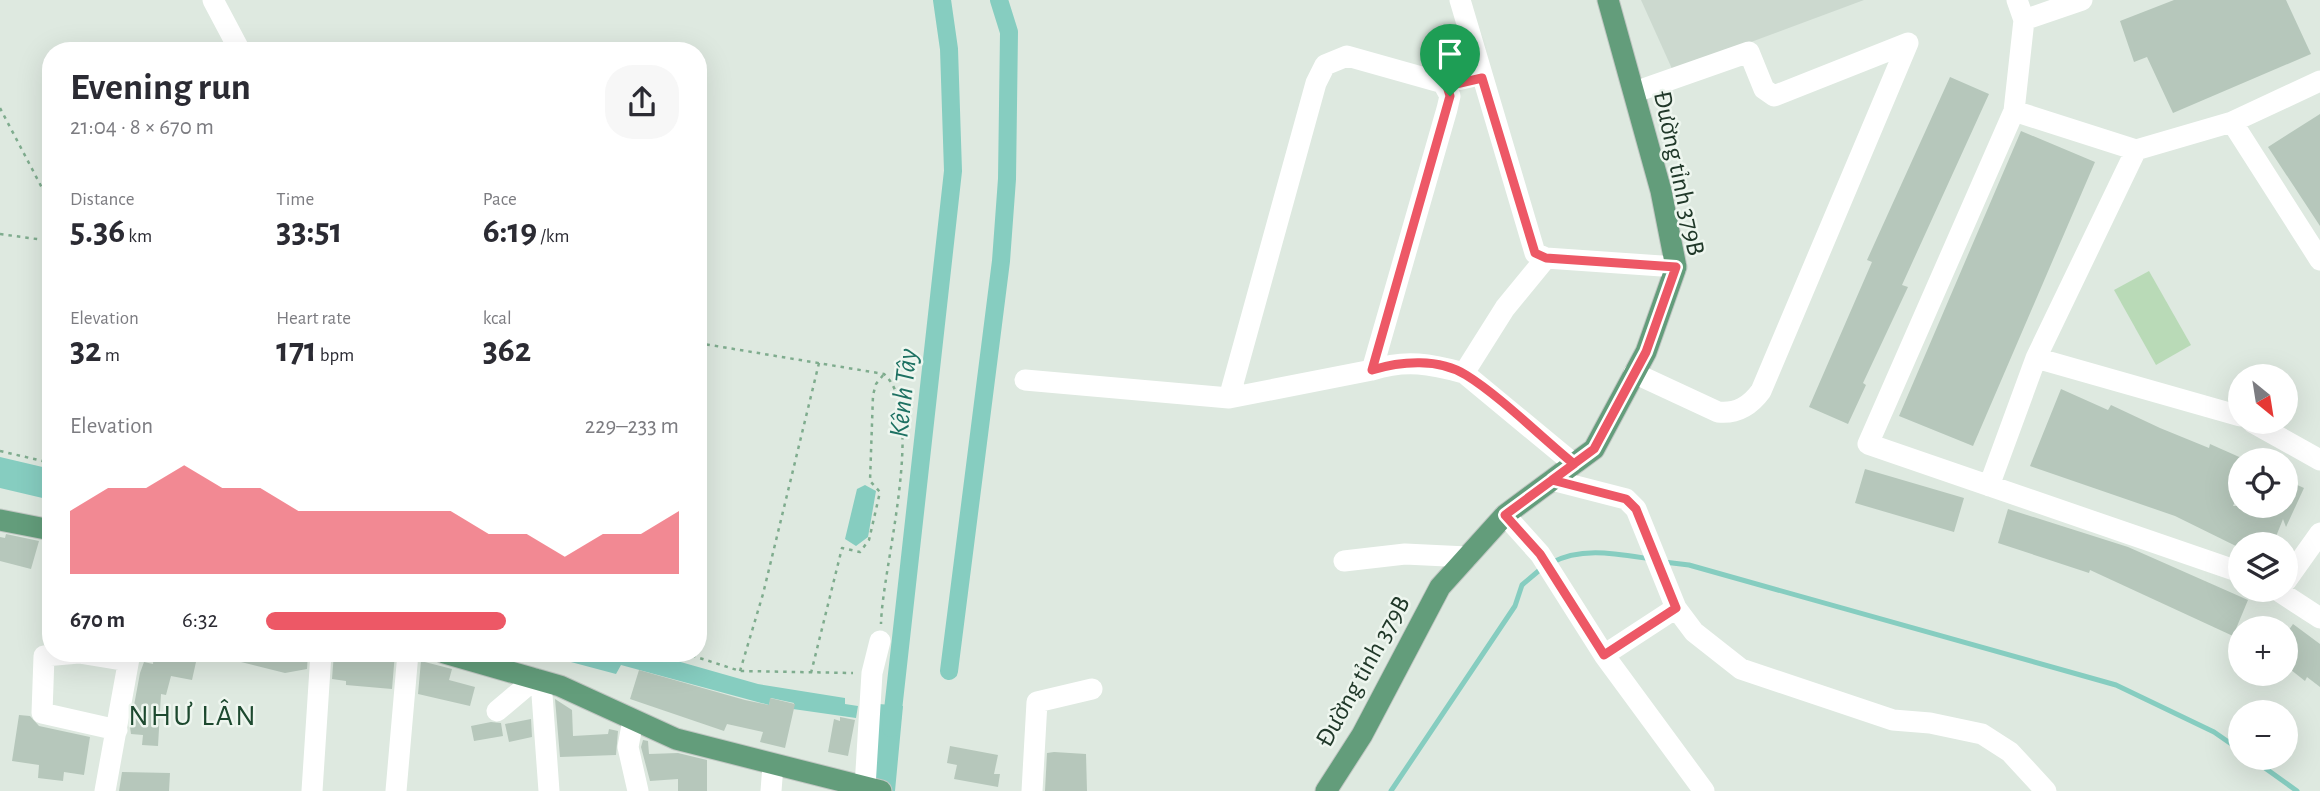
<!DOCTYPE html>
<html lang="en">
<head>
<meta charset="utf-8">
<style>
  body { margin:0; font-family:"Alegreya Sans",sans-serif; background:#f7f7f7; color:#2b2b33; height:100vh; display:flex; flex-direction:column; font-size:26px; white-space:nowrap }
  * { box-sizing:border-box; margin:0 }
  p { font-size:23px; color:#7c7c81 }
  .icon { flex:none; width:38px; height:38px; fill:none; stroke:currentColor; stroke-width:2; stroke-linecap:round; stroke-linejoin:round }
  .map { position:relative; flex:1; overflow:hidden }
  .side { position:absolute; left:42px; top:42px; width:665px; height:620px; display:flex; flex-direction:column; background:#fff; border-radius:28px; box-shadow:0 7px 28px #0002 }
  .side>* { flex:none }
  .needle { width:46px; rotate:150deg }
  .tools { position:absolute; left:2228px; top:364px; display:grid; gap:14px }
  .tools a { display:grid; place-items:center; width:70px; height:70px; border-radius:50%; background:#fff; box-shadow:0 7px 28px #0002; font-size:35px }
  .pin { position:absolute; display:grid; place-items:center; width:60px; height:60px; color:#fff; margin:-72px -30px; border-radius:50% 50% 50% 0; rotate:-45deg; box-shadow:0 0 7px #0007 }
  .pin .icon { rotate:45deg }
  .round { display:grid; place-items:center; flex:none; width:74px; height:74px; border-radius:28px; background:#f7f7f7 }
  .headline { display:flex; align-items:center; justify-content:space-between; height:119px; padding:0 28px }
  h1 { font-size:38px; font-weight:600; line-height:52px }
  .metrics { display:grid; grid-template-columns:repeat(3,1fr); gap:10px; height:119px; padding:7px 28px }
  .metrics div { display:grid; align-content:center }
  .metrics b { font-size:35px; font-weight:600 }
  .metrics small { font-size:19px; font-weight:400 }
  .metrics p { font-size:19px }
  .chart { height:196px; padding:14px 28px }
  .chart p { display:flex; justify-content:space-between }
  .chart svg { width:100%; height:126px; margin-top:7px; fill:#ed5866; opacity:.7 }
  ul { padding:0 28px; list-style:none; font-size:23px }
  li { display:grid; grid-template-columns:112px 84px 1fr; align-items:center; height:52px }
  li i { height:18px; border-radius:9px; background:#ed5866 }
  .map>svg:first-child { display:block }
  .built { fill:#ccd9cf }
  .green { fill:#b9dab7 }
  .water { fill:#86cdc0 }
  .lines { fill:none; stroke-linecap:round; stroke-linejoin:round }
  .stream { stroke:#86cdc0; stroke-width:5 }
  .canal { stroke:#86cdc0; stroke-width:18 }
  .building { fill:#b6c7bb }
  .major-casing { stroke:#c1c7c3; stroke-width:23 }
  .path { stroke:#7fac8e; stroke-width:2.5; stroke-dasharray:3.5 5; stroke-linecap:butt }
  .minor { stroke:#fff; stroke-width:21 }
  .major { stroke:#639d7b; stroke-width:21 }
  .route-casing { stroke:#fff; stroke-width:14 }
  .route { stroke:#ed5866; stroke-width:9 }
  .labels { text-anchor:middle; stroke-width:5; stroke-linejoin:round; paint-order:stroke }
  .street-label { font-size:26px; fill:#203829; stroke:#eef6ef }
  .water-label { font-size:28px; font-style:italic; fill:#1d7162; stroke:#eef6ef }
  .quarter-label { font-size:30px; letter-spacing:2px; fill:#1d492f; stroke:#eef6ef }
</style>
</head>
<body>
<div class="map">
<svg width="2320" height="791" viewBox="0 0 2320 791">
  <rect width="100%" height="100%" fill="#dee9e0"/>
  <path class="built" d="M 1641,0 L 1864,0 L 1673,71 Z"/>
  <path class="green" d="M 2149,271 L 2191,345 L 2156,365 L 2114,290 Z"/>
  <path class="water" d="M 0,457 L 51,469 L 51,500 L 0,488 Z
    M 865,485 L 876,491 L 868,537 L 856,546 L 845,539 L 857,489 Z
    M 537,653 L 649,653 L 758,684 L 845,698 L 845,704 L 858,706 L 856,718 L 793,709 L 794,703 L 771,698 L 769,705 L 621,665 L 616,674 Z
    M 879,704 L 903,706 L 895,791 L 868,791 Z"/>
  <g class="lines">
    <path class="stream" d="M 1664,562 L 1689,565 L 2116,685 L 2214,732 L 2240,750
      M 1551,563 C 1581,546 1618,554 1651,559
      M 2251,758 L 2297,791
      M 1391,791 L 1515,606 L 1522,585 L 1542,568"/>
    <path class="canal" d="M 949,671 L 1001,261 L 1007,179 L 1009,32 L 999,0
      M 891,728 L 953,171 L 949,49 L 942,0"/>
  </g>
  <path class="building" d="M 2174,0 L 2286,0 L 2311,54 L 2173,113 L 2147,57 L 2134,62 L 2120,21 Z
    M 1950,77 L 1989,94 L 1902,285 L 1908,287 L 1863,383 L 1866,385 L 1848,424 L 1809,407 L 1872,262 L 1867,260 Z
    M 2320,114 L 2320,226 L 2268,147 Z
    M 2021,131 L 2095,162 L 1973,446 L 1899,416 Z
    M 2061,389 L 2108,410 L 2111,405 L 2160,428 L 2209,448 L 2210,444 L 2246,460 L 2240,460 L 2240,490 L 2233,506 L 2286,506 L 2286,480 L 2304,488 L 2286,527 L 2283,519 L 2273,544 L 2240,544 L 2240,548 L 2175,516 L 2030,466 Z
    M 1865,469 L 1964,498 L 1954,532 L 1855,503 Z
    M 2008,509 L 2128,547 L 2248,600 L 2233,636 L 2090,570 L 2089,573 L 1998,543 Z
    M 6,534 L 39,541 L 31,569 L 0,561 L 0,537 L 5,538 Z
    M 2293,624 L 2320,644 L 2320,687 L 2307,677 L 2305,681 L 2286,666 L 2286,634 Z
    M 154,653 L 198,653 L 192,680 L 171,676 L 166,695 L 161,694 L 158,746 L 142,745 L 143,735 L 131,734 L 130,727 L 140,673 L 144,662 L 153,664 Z
    M 221,653 L 308,653 L 307,669 L 285,673 L 221,657 Z
    M 334,653 L 395,653 L 392,689 L 346,685 L 346,681 L 332,679 Z
    M 421,661 L 452,669 L 449,680 L 475,687 L 470,706 L 418,694 Z
    M 639,670 L 745,700 L 769,705 L 770,698 L 795,704 L 785,748 L 760,742 L 763,732 L 727,724 L 724,731 L 630,699 Z
    M 555,699 L 572,710 L 573,736 L 608,734 L 609,729 L 618,731 L 616,755 L 560,757 Z
    M 19,715 L 30,716 L 39,726 L 90,737 L 84,775 L 64,772 L 63,781 L 38,778 L 39,765 L 12,761 Z
    M 840,717 L 855,720 L 848,756 L 828,752 L 834,719 L 840,721 Z
    M 531,719 L 532,737 L 509,742 L 505,724 Z
    M 491,722 L 501,723 L 503,736 L 474,741 L 471,726 Z
    M 643,740 L 648,741 L 649,754 L 678,753 L 707,760 L 707,791 L 678,791 L 678,779 L 650,781 L 641,747 Z
    M 950,746 L 998,755 L 994,774 L 1000,774 L 998,787 L 954,779 L 957,765 L 947,763 Z
    M 1054,752 L 1086,754 L 1087,791 L 1045,791 L 1047,753 Z
    M 122,772 L 170,773 L 169,791 L 119,791 Z"/>
  <g class="lines">
    <g class="major-casing">
      <path id="major" d="M 0,520 L 51,530
        M 444,653 L 560,686 L 676,739 L 881,791
        M 1326,791 L 1362,735 L 1440,587 L 1505,515 L 1594,449 L 1646,352 L 1676,267 L 1661,191 L 1608,0"/>
    </g>
    <path class="path" d="M 0,108 L 51,205
      M 0,234 L 51,241
      M 698,343 L 884,374 C 927,412 882,568 881,624
      M 0,451 L 51,463
      M 684,653 L 740,671 L 853,673
      M 740,671 L 763,594 L 819,363
      M 811,673 L 842,548 L 860,552 L 869,540 L 880,492 L 870,481 L 873,395 L 876,384 L 884,374"/>
    <path class="minor" d="M 213,0 L 240,51
      M 1460,0 L 1535,253 L 1546,258 L 1676,267
      M 2017,0 L 2024,20 L 2082,0
      M 2024,20 L 2014,111 L 1868,444 L 2240,572
      M 2014,111 L 2136,150 L 2232,122 L 2320,81
      M 2232,122 L 2320,260
      M 2036,358 L 2240,416
      M 1372,370 C 1406,359 1431,364 1464,373 L 1505,308 L 1546,258
      M 1464,373 L 1574,464
      M 1634,373 L 1718,412 C 1737,414 1750,406 1761,391 L 1908,43 L 1774,96 L 1764,89 L 1749,52 L 1635,92
      M 1025,380 L 1229,398 L 1372,370 L 1447,109 L 1450,96 L 1443,83 L 1347,56 L 1325,65 L 1316,83 L 1229,398
      M 2252,422 L 2320,460
      M 1552,480 L 1626,499 L 1636,509 L 1676,608
      M 1989,486 L 2036,358 L 2136,150
      M 1505,515 L 1540,554 L 1604,655 L 1704,791
      M 1344,561 L 1405,554 L 1467,557
      M 2286,581 L 2320,533
      M 2277,590 L 2320,618
      M 79,653 L 44,656 L 42,713 L 117,730
      M 79,653 L 128,661
      M 1604,655 L 1676,608 L 1694,632 L 1741,669 L 1893,720 L 1930,723 L 1982,734 L 2010,752 L 2046,791
      M 541,681 L 549,791
      M 497,711 L 535,679
      M 633,720 L 628,747 L 638,791
      M 865,787 L 872,673 L 880,641
      M 105,791 L 130,653
      M 312,791 L 321,653
      M 396,791 L 408,653
      M 771,791 L 773,765
      M 1032,791 L 1037,702 L 1092,689"/>
    <use href="#major" class="major"/>
  </g>
  <g class="lines">
    <g class="route-casing">
      <path id="route" d="M 1450,96 L 1372,370 C 1401,361 1439,358 1466,375 C 1500,396 1541,437 1574,464 L 1505,515 L 1540,554 L 1604,655 L 1676,608 L 1636,509 L 1626,499 L 1552,480 L 1594,449 L 1646,352 L 1676,267 L 1546,258 L 1535,253 L 1482,78 L 1447,86 L 1450,96"/>
    </g>
    <use href="#route" class="route"/>
  </g>
  <g class="labels">
    <g class="street-label">
      <text transform="translate(1680 173) rotate(78)" y="9">Đường tỉnh 379B</text>
      <text transform="translate(1362 671) rotate(-61)" y="9">Đường tỉnh 379B</text>
    </g>
    <g class="water-label">
      <text transform="translate(902 393) rotate(-84)" y="10">Kênh Tây</text>
    </g>
    <g class="quarter-label">
      <text x="193" y="725">NHƯ LÂN</text>
    </g>
  </g>
</svg>
<div class="tools">
<a><svg class="needle" viewBox="-14 -14 28 28"><path d="M0-13l5 13h-10z" fill="#e53935"/><path d="M0 13l5-13h-10z" fill="#7c7c81"/></svg></a>
<a><svg class="icon" aria-label="locate" viewBox="0 0 24 24"><circle cx="12" cy="12" r="6"/><path d="M12 2v4M12 18v4M2 12h4M18 12h4"/></svg></a>
<a><svg class="icon" aria-label="layers" viewBox="0 0 24 24"><path d="M12 4l9 5-9 5-9-5zM3 14l9 5 9-5"/></svg></a>
<a>+</a>
<a>−</a>
</div>
<div class="pin" style="left:1450px;top:96px;background:#1e9e55"><svg class="icon" aria-label="arrive" viewBox="0 0 24 24"><path d="M6 21V4h12l-3 4 3 4H6"/></svg></div>
<section class="side">
<div class="headline"><div><h1>Evening run</h1><p>21:04 · 8 × 670 m</p></div><a class="round"><svg class="icon" aria-label="share" viewBox="0 0 24 24"><path d="M12 15V3M7 8l5-5 5 5M5 13v7h14v-7"/></svg></a></div>
<div class="metrics">
<div><p>Distance</p><b>5.36<small> km</small></b></div>
<div><p>Time</p><b>33:51</b></div>
<div><p>Pace</p><b>6:19<small> /km</small></b></div>
</div>
<div class="metrics">
<div><p>Elevation</p><b>32<small> m</small></b></div>
<div><p>Heart rate</p><b>171<small> bpm</small></b></div>
<div><p>kcal</p><b>362</b></div>
</div>
<div class="chart"><p><span>Elevation</span>229–233 m</p>
<svg viewBox="0 0 160 44" preserveAspectRatio="none"><path d="M0 44V22L10 14L20 14L30 6L40 14L50 14L60 22L70 22L80 22L90 22L100 22L110 30L120 30L130 38L140 30L150 30L160 22V44z"/></svg>
</div>
<ul>
<li><b>670 m</b>6:32<i style="width:58%"></i></li>
</ul>
</section>
</div>
</body>
</html>
